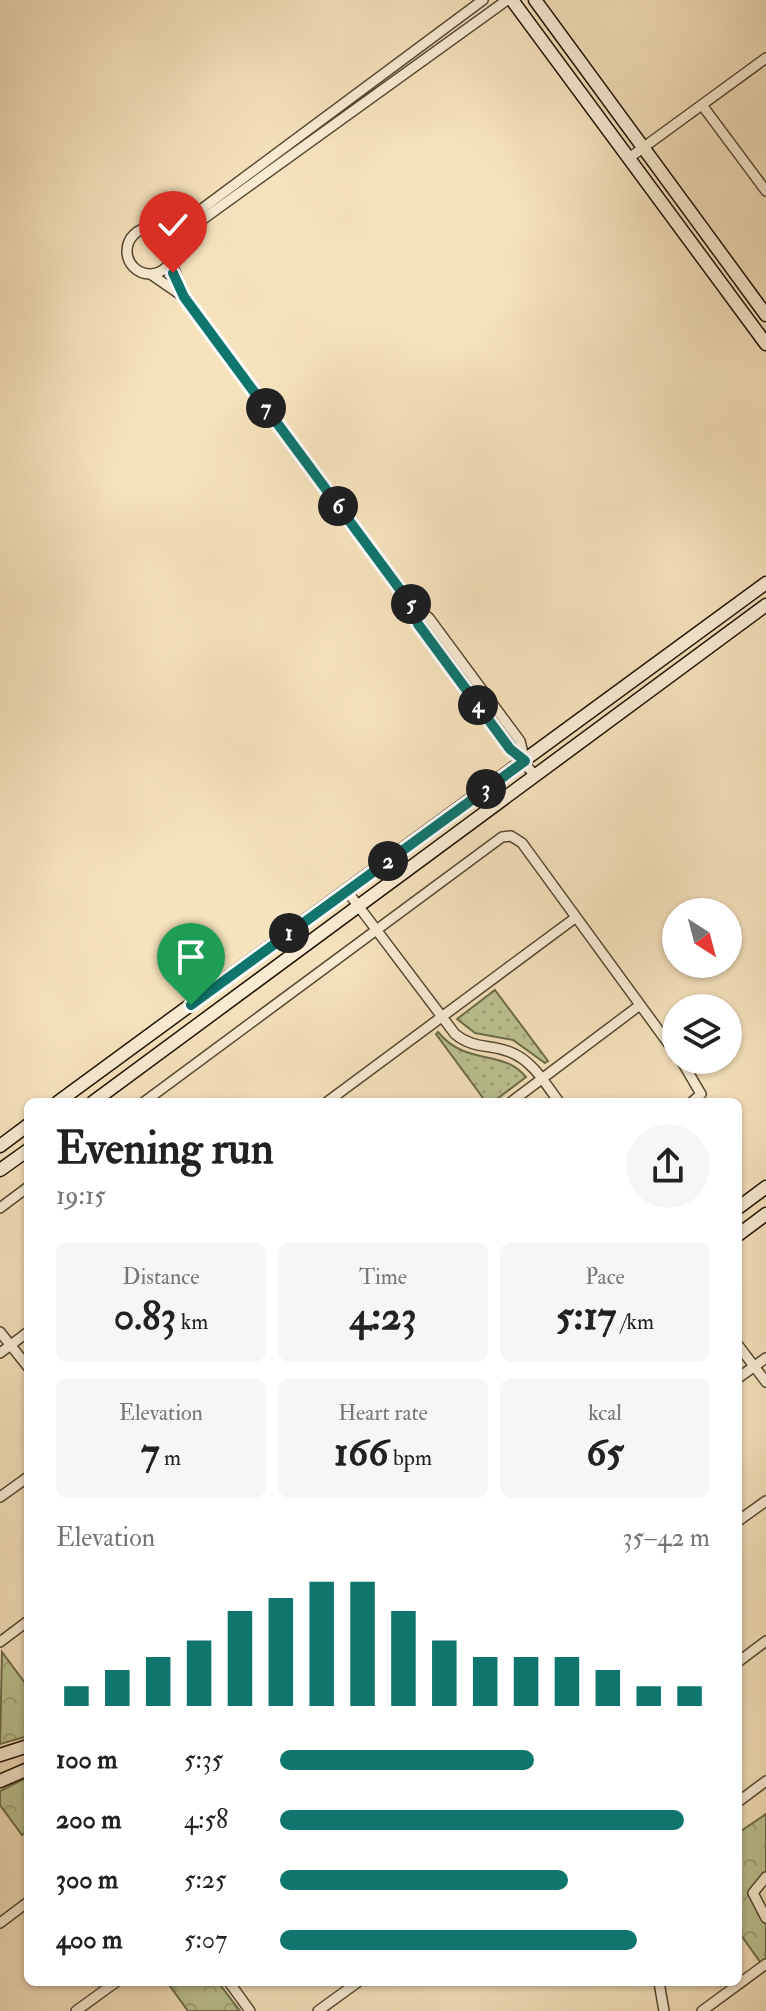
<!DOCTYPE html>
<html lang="en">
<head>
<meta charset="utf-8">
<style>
  body { margin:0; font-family:"IM FELL Double Pica",serif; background:#f6f6f6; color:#222; height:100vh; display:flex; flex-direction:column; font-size:30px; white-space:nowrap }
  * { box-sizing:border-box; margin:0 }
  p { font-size:26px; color:#767676 }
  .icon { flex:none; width:44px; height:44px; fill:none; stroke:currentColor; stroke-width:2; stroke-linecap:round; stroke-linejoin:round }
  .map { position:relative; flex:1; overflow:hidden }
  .details { position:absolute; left:24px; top:1098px; width:718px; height:888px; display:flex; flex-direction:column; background:#fff; border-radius:12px; box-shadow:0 2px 6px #0004 }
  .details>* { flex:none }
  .needle { width:52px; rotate:144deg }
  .buttons { position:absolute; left:662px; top:898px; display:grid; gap:16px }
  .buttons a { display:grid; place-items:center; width:80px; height:80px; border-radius:50%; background:#fff; box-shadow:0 2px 6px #0004; font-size:40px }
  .pin { position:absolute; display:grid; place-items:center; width:68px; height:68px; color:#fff; margin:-82px -34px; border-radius:50% 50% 50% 0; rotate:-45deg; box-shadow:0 0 8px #0007 }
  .pin .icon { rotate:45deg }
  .km { position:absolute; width:40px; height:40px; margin:-20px; border-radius:50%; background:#222; color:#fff; font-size:22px; line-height:40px; text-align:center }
  .round { display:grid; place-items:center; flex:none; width:84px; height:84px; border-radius:42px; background:#f6f6f6 }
  .headline { display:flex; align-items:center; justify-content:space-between; height:136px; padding:0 32px }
  h1 { font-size:44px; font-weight:700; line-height:60px }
  .stats { display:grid; grid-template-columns:repeat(3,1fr); gap:12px; height:136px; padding:8px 32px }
  .stats div { display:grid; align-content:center; border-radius:12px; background:#f6f6f6; text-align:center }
  .stats b { font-size:40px; font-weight:700 }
  .stats small { font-size:22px; font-weight:400 }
  .stats p { font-size:22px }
  .chart { height:224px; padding:16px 32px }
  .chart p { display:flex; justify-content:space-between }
  .chart svg { width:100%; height:144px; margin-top:8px; stroke:#0f766e; stroke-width:6 }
  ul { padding:0 32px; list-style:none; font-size:26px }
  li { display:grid; grid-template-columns:128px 96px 1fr; align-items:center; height:60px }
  li i { height:20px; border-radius:10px; background:#0f766e }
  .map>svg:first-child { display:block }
  .grass { fill:url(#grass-dots); stroke:#6e6c4a; stroke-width:2 }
  .park { fill:url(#park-crowns); stroke:#6e6c4a; stroke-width:2 }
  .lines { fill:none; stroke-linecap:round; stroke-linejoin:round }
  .street-casing { stroke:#564832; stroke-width:12 }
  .secondary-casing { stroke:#201404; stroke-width:15 }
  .street { stroke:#f9ecd4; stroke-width:9 }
  .secondary { stroke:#f9ecd4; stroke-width:12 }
  .route-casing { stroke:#fff; stroke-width:16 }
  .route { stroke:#0f766e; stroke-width:10 }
</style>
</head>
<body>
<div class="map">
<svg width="766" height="2011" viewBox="0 0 766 2011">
  <defs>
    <pattern id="grass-dots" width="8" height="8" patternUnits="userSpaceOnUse" patternTransform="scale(2)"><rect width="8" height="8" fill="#bcc391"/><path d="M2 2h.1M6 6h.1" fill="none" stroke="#a1a77b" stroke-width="1.8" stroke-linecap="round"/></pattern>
    <pattern id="park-crowns" width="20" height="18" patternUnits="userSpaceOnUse" patternTransform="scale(2)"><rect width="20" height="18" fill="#bcc391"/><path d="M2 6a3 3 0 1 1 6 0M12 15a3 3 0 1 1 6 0" fill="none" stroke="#a1a77b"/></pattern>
  </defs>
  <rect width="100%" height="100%" fill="#f6e2bd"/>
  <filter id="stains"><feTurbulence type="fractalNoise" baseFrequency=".0025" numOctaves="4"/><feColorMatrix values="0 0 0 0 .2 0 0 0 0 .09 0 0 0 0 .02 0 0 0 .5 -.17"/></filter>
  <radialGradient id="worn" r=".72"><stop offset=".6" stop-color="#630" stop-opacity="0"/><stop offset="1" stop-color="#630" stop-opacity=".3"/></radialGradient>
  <path class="grass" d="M 495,990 L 548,1061 L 545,1063 L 513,1040 L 475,1033 L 457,1019 Z
    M 438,1032 C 467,1067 502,1048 526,1077 L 493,1102 L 486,1102 L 436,1034 Z"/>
  <path class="park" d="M 2,1652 L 28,1687 L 28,1736 L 0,1744 Z
    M 28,1777 L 28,1830 L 22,1835 L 0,1805 L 0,1791 Z
    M 766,1814 L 766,1877 L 753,1893 L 766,1918 L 766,1964 L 763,1966 L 738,1931 L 738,1833 Z
    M 167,1982 L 218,1982 L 240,2011 L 188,2011 Z"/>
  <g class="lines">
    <g class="street-casing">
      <path id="street" d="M 702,105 L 766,191
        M 629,158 L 766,58
        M127 251a23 23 0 1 1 46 0a23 23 0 1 1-46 0Z
        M 162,231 L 177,226 L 199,211 L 483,0
        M 172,245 L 181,235 L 507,0
        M 171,260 L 184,297 L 410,603 L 429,618 L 520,741 L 525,761
        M 152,275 L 184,297
        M 410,603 L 418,624 L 510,749 L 536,776
        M 347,891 L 455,1034 C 473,1049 489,1044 510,1052 C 532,1060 545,1083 559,1102
        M 681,1060 L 701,1094 L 692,1102
        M 144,1102 L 502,837 L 511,836 L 522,843 L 676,1054
        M 327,1102 L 575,918
        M 511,1102 L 640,1005
        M 0,1208 L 28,1187
        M 0,1332 L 28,1367
        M 738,1345 L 766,1382
        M 0,1353 L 28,1332
        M 738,1378 L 766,1358
        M 0,1497 L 28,1477
        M 738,1521 L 766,1501
        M 0,1642 L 28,1621
        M 738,1662 L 766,1641
        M 738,1802 L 766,1781
        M 766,1877 L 753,1893 L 766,1918
        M 0,1923 L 28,1902
        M 229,1982 L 250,2011
        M 659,1982 L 664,2011
        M 76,2011 L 116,1982
        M 318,2011 L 358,1982
        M 702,2011 L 766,1964"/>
    </g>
    <g class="secondary-casing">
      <path id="secondary" d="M 512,0 L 766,344
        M 535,0 L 766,315
        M 58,1102 L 766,583
        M 93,1102 L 766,605
        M 0,1146 L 28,1125
        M 0,1170 L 28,1150
        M 738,1208 L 766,1187
        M 738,1235 L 766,1214
        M 0,1755 L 28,1746
        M 0,1781 L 28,1769"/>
    </g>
    <use href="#street" class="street"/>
    <use href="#secondary" class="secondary"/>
  </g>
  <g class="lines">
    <g class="route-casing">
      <path id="route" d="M 173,273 L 184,297 L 410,603 L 418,624 L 510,749 L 525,761 L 191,1005"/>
    </g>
    <use href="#route" class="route"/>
  </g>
  <rect width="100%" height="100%" filter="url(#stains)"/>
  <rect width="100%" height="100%" fill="url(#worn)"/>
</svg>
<div class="buttons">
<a><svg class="needle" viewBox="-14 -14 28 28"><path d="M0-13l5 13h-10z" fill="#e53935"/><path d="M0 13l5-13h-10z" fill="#767676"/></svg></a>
<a><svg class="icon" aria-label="layers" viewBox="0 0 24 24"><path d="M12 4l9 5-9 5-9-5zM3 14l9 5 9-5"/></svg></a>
</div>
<div class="pin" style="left:191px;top:1005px;background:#1e9e55"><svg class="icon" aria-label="arrive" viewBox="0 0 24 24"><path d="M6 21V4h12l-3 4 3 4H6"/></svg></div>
<div class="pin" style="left:173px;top:273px;background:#d93025"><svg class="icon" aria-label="check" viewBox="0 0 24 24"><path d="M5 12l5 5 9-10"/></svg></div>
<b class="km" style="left:289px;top:933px">1</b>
<b class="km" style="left:388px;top:861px">2</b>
<b class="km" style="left:486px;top:789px">3</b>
<b class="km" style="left:478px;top:705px">4</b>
<b class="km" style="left:411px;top:604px">5</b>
<b class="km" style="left:338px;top:506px">6</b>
<b class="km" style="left:266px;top:408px">7</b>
<section class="details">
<div class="headline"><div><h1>Evening run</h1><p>19:15</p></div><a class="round"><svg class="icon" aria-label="share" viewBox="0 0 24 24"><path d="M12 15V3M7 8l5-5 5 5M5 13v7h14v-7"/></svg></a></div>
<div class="stats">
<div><p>Distance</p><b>0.83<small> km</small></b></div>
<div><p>Time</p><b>4:23</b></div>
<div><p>Pace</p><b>5:17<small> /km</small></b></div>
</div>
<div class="stats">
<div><p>Elevation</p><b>7<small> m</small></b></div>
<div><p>Heart rate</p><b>166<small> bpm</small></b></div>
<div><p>kcal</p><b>65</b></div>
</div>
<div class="chart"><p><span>Elevation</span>35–42 m</p>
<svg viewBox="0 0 160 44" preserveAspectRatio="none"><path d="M5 44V38M15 44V33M25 44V29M35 44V24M45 44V15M55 44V11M65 44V6M75 44V6M85 44V15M95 44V24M105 44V29M115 44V29M125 44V29M135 44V33M145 44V38M155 44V38"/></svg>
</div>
<ul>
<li><b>100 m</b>5:35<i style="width:59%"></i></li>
<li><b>200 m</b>4:58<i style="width:94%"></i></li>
<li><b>300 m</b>5:25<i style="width:67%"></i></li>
<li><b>400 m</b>5:07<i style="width:83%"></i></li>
</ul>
</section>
</div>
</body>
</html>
